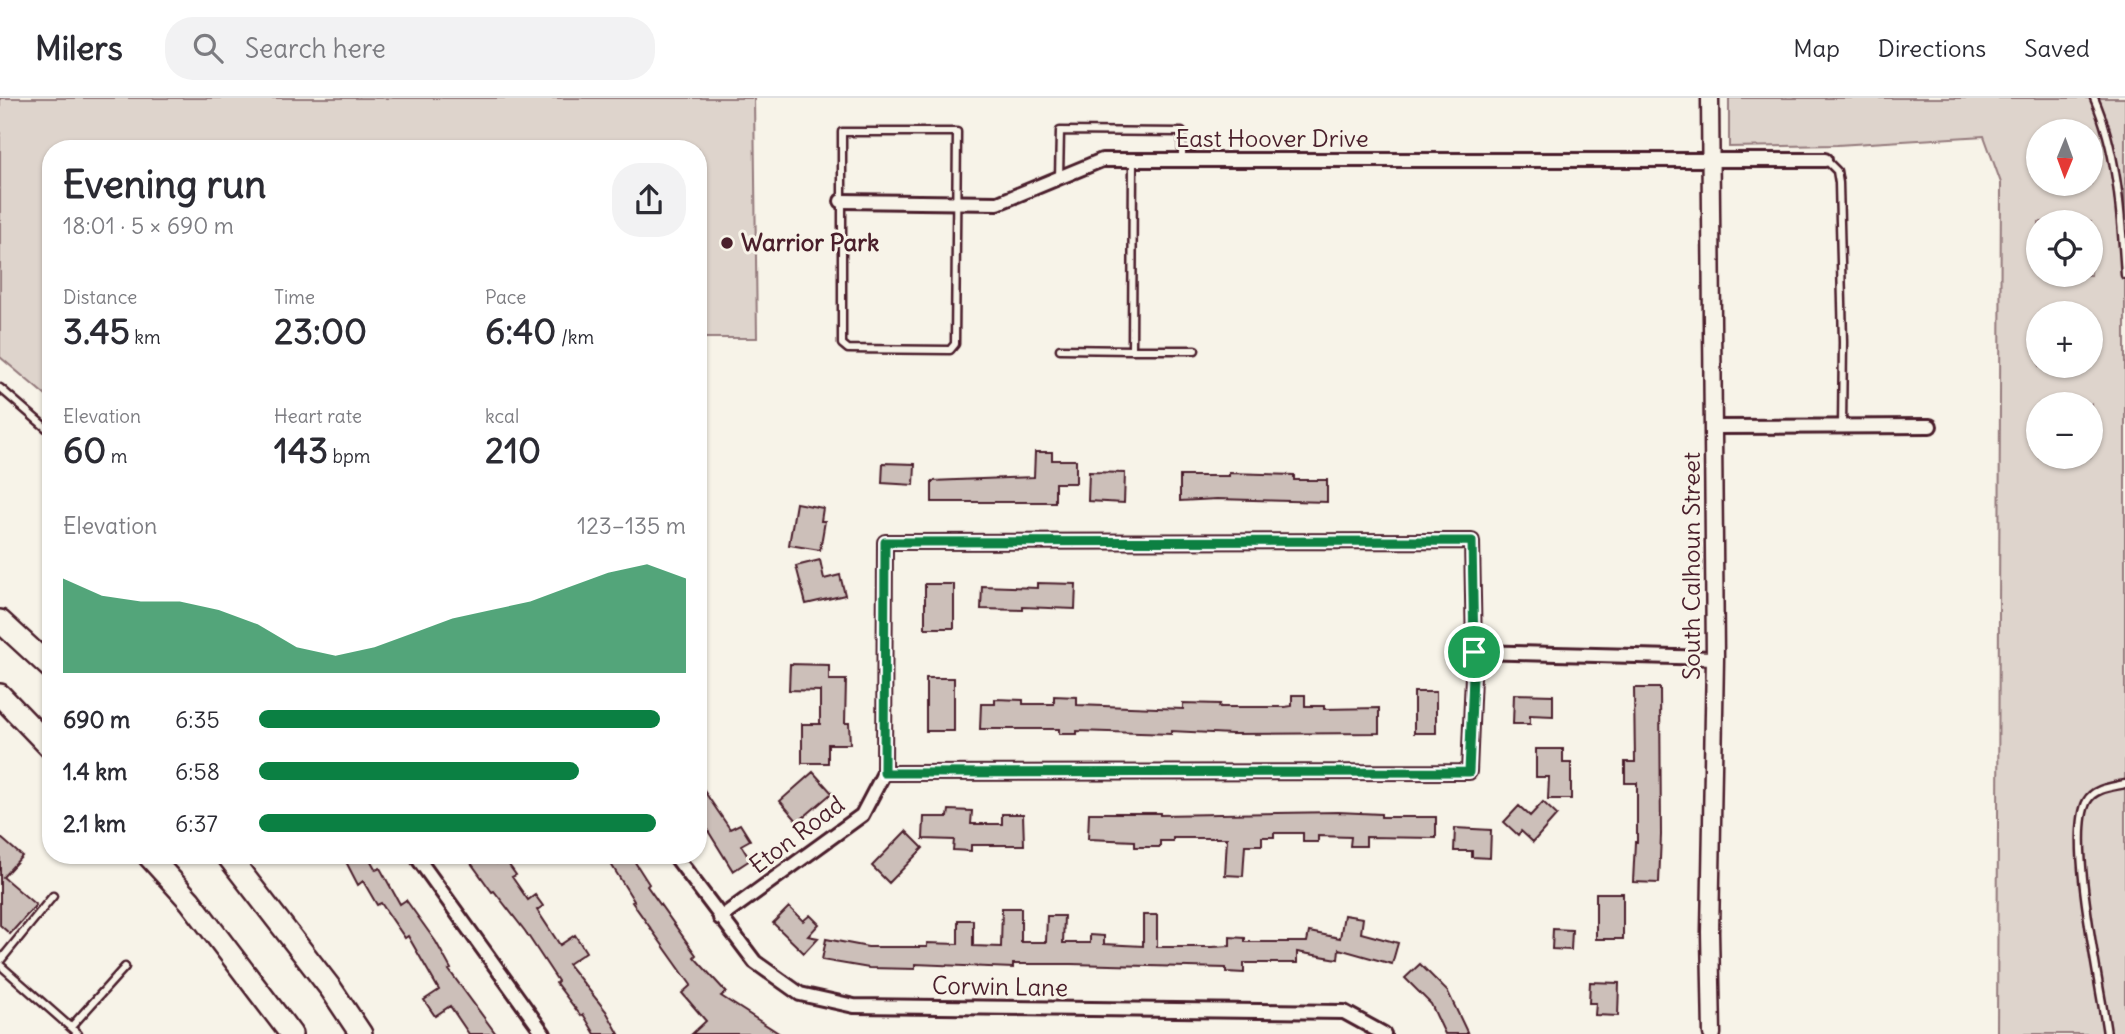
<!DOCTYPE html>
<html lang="en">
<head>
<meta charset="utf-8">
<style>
  body { margin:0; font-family:Delius,sans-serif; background:#f2f2f3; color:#2b2b33; height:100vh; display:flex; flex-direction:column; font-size:26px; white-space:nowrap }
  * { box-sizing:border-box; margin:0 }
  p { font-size:23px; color:#7c7c81 }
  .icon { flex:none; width:38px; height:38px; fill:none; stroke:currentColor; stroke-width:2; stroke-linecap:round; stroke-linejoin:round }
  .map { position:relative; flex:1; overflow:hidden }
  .sheet { position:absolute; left:42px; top:42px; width:665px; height:724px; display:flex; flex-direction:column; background:#fff; border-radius:28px; box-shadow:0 2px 5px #0004 }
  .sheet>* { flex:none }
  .needle { width:46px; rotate:181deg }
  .buttons { position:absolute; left:2026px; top:21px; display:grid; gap:14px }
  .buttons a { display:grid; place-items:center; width:77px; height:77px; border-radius:50%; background:#fff; box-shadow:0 2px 5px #0004; font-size:35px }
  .pin { position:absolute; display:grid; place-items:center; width:60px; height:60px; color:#fff; margin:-30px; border:4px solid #fff; border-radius:50%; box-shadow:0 2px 7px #0007 }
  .round { display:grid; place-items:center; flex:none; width:74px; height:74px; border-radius:28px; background:#f2f2f3 }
  .summary { display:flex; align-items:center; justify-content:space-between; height:119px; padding:0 21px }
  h1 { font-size:38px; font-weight:700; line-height:52px }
  .stats { display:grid; grid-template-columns:repeat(3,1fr); gap:10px; height:119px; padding:7px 21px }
  .stats div { display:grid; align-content:center }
  .stats b { font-size:35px; font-weight:700 }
  .stats small { font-size:19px; font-weight:400 }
  .stats p { font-size:19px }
  .chart { height:196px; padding:14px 21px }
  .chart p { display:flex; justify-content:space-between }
  .chart svg { width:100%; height:126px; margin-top:7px; fill:#0b8043; opacity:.7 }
  ul { padding:0 21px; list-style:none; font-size:23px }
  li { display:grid; grid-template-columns:112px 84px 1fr; align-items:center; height:52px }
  li i { height:18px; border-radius:9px; background:#0b8043 }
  header { display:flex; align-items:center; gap:42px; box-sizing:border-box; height:98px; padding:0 35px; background:#fff; border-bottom:2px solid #e1e1e2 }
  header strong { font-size:33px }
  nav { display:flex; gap:38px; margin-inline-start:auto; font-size:24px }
  .search { width:490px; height:63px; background:#f2f2f3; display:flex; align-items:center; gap:18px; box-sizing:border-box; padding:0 24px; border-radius:28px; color:#7c7c81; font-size:26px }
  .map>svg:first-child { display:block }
  .green { fill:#ded4cc; stroke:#947a7c; stroke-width:2; fill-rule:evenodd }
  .building { fill:#ccbfb9; stroke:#4a1f2b; stroke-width:2 }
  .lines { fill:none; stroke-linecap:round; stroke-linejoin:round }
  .service-casing { stroke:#4a1f2b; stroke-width:11 }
  .minor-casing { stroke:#4a1f2b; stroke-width:18 }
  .tertiary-casing { stroke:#4a1f2b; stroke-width:21 }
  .trunk-casing { stroke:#4a1f2b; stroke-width:26 }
  .service { stroke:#f7f3e8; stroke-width:6 }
  .minor { stroke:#f7f3e8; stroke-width:12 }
  .tertiary { stroke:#f7f3e8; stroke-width:16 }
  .trunk { stroke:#f7f3e8; stroke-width:21 }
  .route-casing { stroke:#fff; stroke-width:14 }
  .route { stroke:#0b8043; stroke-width:9 }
  .poi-dot { fill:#4a1f2b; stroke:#f7f3e8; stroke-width:2.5 }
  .labels { text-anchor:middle; stroke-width:6; stroke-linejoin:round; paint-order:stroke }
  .street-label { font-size:24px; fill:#4a1f2b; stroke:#f7f3e8 }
  .poi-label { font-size:24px; font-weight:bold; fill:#4a1f2b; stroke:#f7f3e8; text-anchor:start }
</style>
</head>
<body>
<header>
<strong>Milers</strong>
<div class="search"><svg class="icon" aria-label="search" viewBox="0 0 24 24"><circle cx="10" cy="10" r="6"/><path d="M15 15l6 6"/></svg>Search here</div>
<nav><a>Map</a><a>Directions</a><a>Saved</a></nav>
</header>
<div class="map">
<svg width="2125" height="936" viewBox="0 0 2125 936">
  <rect width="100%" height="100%" fill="#f7f3e8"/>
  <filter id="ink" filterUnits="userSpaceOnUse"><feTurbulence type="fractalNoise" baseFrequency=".0143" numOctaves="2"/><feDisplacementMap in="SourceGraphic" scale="14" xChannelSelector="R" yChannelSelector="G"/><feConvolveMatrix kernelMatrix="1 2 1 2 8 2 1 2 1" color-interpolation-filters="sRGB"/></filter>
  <g filter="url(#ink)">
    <path class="green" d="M 0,0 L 754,0 L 757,240 L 698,240 L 698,51 L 51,51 L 51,302 L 0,259 Z
      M 1729,0 L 2125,0 L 2125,936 L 1997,936 L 2001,85 L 1984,38 L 1837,47 L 1729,49 ZM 2039,33 L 2091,33 L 2091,86 L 2039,86 ZM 2039,124 L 2091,124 L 2091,177 L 2039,177 ZM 2039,215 L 2091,215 L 2091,268 L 2039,268 ZM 2039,306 L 2091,306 L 2091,359 L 2039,359 Z"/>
    <path class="building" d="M 1035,354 L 1052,354 L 1052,362 L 1076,362 L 1076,385 L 1055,385 L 1055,404 L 932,404 L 932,383 L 1034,379 Z
      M 883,365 L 915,366 L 914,387 L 882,385 Z
      M 1089,374 L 1125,375 L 1124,405 L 1088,403 Z
      M 1229,375 L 1294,377 L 1294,382 L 1327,382 L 1327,404 L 1217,401 L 1180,403 L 1180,378 L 1229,378 Z
      M 796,405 L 823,410 L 821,423 L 825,423 L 820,452 L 789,447 Z
      M 820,462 L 824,481 L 840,477 L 845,497 L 806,506 L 796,468 Z
      M 1037,485 L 1076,486 L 1075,511 L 1023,509 L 1023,512 L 981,511 L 982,488 L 1037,490 Z
      M 925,486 L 954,486 L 954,530 L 925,530 Z
      M 790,566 L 829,567 L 829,582 L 846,582 L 845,625 L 849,625 L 850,646 L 828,646 L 828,665 L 802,665 L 802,626 L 820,626 L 820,593 L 789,592 Z
      M 926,580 L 954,580 L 954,633 L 926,633 Z
      M 1634,590 L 1660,590 L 1661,737 L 1659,785 L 1633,784 L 1635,744 L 1637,744 L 1637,685 L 1625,685 L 1625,664 L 1635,664 Z
      M 1414,594 L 1436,594 L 1436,635 L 1414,635 Z
      M 1514,596 L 1553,597 L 1553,618 L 1530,617 L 1530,626 L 1513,626 Z
      M 1292,597 L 1305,597 L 1305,608 L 1324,608 L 1324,611 L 1379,610 L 1379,635 L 1232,636 L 1171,633 L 1171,636 L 1077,633 L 1077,636 L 1059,636 L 1059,631 L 980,631 L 981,606 L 995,606 L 995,601 L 1023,602 L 1023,606 L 1054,606 L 1054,598 L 1077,599 L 1077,607 L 1183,611 L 1183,605 L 1220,606 L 1219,609 L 1285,609 L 1292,608 Z
      M 1536,651 L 1563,651 L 1563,665 L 1571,665 L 1571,701 L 1548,701 L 1549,679 L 1536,679 Z
      M 813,674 L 832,695 L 798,724 L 780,703 Z
      M 698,684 L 730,731 L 740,726 L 750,742 L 741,747 L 750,762 L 733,773 L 705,728 L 698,733 Z
      M 1543,704 L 1557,717 L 1533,744 L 1521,733 L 1518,737 L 1504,724 L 1519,708 L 1530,718 Z
      M 949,712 L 972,713 L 971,726 L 1002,726 L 1002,716 L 1023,716 L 1024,747 L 971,747 L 971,753 L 953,752 L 954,742 L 923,741 L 924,719 L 948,719 Z
      M 1338,714 L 1381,716 L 1381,719 L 1436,719 L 1436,740 L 1366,739 L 1366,748 L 1350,748 L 1351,739 L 1318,738 L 1318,744 L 1303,744 L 1303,735 L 1274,735 L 1274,739 L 1262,739 L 1262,747 L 1245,747 L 1243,778 L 1225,777 L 1227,740 L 1173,740 L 1173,743 L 1160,743 L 1160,749 L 1135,749 L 1135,743 L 1088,741 L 1089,715 L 1160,715 L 1160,717 Z
      M 1455,730 L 1491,732 L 1490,760 L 1472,759 L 1472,753 L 1454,753 Z
      M 906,733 L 923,750 L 889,785 L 872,768 Z
      M 0,739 L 22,758 L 3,779 L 36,807 L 10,836 L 0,827 Z
      M 343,758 L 368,758 L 376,772 L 380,770 L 400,806 L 406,802 L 436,844 L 451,871 L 449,872 L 496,936 L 469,936 L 450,908 L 435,918 L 424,902 L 439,892 L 408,838 L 405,840 L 381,805 L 377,807 L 363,783 L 358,787 Z
      M 466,758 L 492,758 L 497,765 L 504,760 L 516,777 L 512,779 L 528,802 L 535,797 L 543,808 L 537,812 L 560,847 L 575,837 L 586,854 L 568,866 L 606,913 L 619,936 L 595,936 L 583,916 L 581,918 L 556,885 L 558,883 L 525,833 L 494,793 L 492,794 Z
      M 606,758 L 631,758 L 649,786 L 647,788 L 696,857 L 694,859 L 726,894 L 721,898 L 780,936 L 692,936 L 706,923 L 682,895 L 691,887 L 632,804 L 634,803 Z
      M 1596,795 L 1623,795 L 1623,841 L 1596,841 Z
      M 789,809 L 803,823 L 810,817 L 819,826 L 808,838 L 818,840 L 804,855 L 773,825 Z
      M 1002,810 L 1021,810 L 1021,844 L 1046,844 L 1047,818 L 1064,818 L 1063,845 L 1090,845 L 1090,837 L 1104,838 L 1104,846 L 1143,848 L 1143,817 L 1157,817 L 1157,849 L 1212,849 L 1230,848 L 1230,839 L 1245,840 L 1245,844 L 1307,844 L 1309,834 L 1340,840 L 1344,817 L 1363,820 L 1361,835 L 1398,845 L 1392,866 L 1339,851 L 1338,861 L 1297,854 L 1297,865 L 1244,865 L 1244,875 L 1226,874 L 1226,870 L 1071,866 L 1013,866 L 1013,870 L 915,866 L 915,871 L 869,870 L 822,862 L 826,841 L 868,849 L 927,849 L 927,845 L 958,846 L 958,822 L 973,822 L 973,848 L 1001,849 Z
      M 1553,831 L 1572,832 L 1571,852 L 1552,851 Z
      M 1420,866 L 1448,894 L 1468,936 L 1445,936 L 1431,906 L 1405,880 Z
      M 1590,884 L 1619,885 L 1618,918 L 1595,917 L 1596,905 L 1589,905 Z"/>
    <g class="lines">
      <g class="service-casing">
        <path id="service" d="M 2094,0 C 2118,55 2121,118 2125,177
          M 842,34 L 957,34 L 955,246 L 950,252 L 848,251 L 842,246 Z
          M 1826,62 L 1837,73 L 1839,85 L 1843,244 L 1842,328
          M 1059,80 L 1060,33 L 1182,34 L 1182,62
          M 1060,251 L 1132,252 L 1133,62
          M 1132,252 L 1195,252
          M 0,290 L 51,334
          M 0,863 L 53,798
          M 0,867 L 78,936
          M 71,929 L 125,869
          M 2107,936 C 2101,890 2067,739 2087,703 C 2094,690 2112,689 2125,686"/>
      </g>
      <g class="minor-casing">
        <path id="minor" d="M 841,103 L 998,105 L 1102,62 L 1825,62
          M 1714,329 L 1930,328
          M 1474,554 L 1715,560
          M 416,758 L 544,936
          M 675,758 L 755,864 L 800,896 L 854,908 L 1344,914 L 1384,936
          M 720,820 L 862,717 L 884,675 L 885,444 L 1472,443 L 1474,554 L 1469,674 L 884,675"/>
      </g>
      <g class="tertiary-casing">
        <path id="tertiary" d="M 1710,0 L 1715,560 L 1710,834 L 1712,936"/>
      </g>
      <g class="trunk-casing">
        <path id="trunk" d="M 0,523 L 51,570
          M 0,597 L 51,650
          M 149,758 L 190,803 L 291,936
          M 228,758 L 331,891 L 361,936"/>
      </g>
      <use href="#service" class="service"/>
      <use href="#minor" class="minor"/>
      <use href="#tertiary" class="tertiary"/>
      <use href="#trunk" class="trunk"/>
    </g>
  </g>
  <g class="lines" filter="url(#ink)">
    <g class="route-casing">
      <path id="route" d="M 1472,443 L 1474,554 L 1469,674 L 884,675 L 885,444 Z"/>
    </g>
    <use href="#route" class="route"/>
  </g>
  <circle class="poi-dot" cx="727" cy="145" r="7"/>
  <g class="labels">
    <g class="street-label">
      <text x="1272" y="49">East Hoover Drive</text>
      <text transform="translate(1692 468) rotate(-90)" y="8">South Calhoun Street</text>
      <text transform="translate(797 737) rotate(-37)" y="8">Eton Road</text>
      <text transform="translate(1000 889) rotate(1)" y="8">Corwin Lane</text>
    </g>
    <g class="poi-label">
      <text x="741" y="153">Warrior Park</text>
    </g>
  </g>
</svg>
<div class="buttons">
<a><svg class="needle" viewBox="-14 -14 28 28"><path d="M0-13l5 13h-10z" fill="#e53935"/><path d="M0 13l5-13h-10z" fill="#7c7c81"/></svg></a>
<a><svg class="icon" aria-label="locate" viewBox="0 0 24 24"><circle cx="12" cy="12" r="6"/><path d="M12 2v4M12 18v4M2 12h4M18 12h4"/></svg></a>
<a>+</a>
<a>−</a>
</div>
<div class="pin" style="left:1474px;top:554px;background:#1e9e55"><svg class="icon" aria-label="arrive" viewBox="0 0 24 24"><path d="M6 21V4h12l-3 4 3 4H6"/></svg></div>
<section class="sheet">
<div class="summary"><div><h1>Evening run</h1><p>18:01 · 5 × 690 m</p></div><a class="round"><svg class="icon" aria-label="share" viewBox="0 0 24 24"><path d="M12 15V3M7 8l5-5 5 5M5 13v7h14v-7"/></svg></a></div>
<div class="stats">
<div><p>Distance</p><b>3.45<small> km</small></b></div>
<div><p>Time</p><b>23:00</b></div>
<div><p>Pace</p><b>6:40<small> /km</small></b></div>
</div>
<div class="stats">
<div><p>Elevation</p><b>60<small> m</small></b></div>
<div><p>Heart rate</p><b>143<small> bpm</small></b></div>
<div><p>kcal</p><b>210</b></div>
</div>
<div class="chart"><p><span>Elevation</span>123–135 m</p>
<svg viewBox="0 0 160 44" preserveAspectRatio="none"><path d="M0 44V11L10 17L20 19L30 19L40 22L50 27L60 35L70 38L80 35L90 30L100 25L110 22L120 19L130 14L140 9L150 6L160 11V44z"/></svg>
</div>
<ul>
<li><b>690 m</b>6:35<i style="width:94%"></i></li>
<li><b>1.4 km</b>6:58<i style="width:75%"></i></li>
<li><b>2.1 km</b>6:37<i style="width:93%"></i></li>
</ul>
</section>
</div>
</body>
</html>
